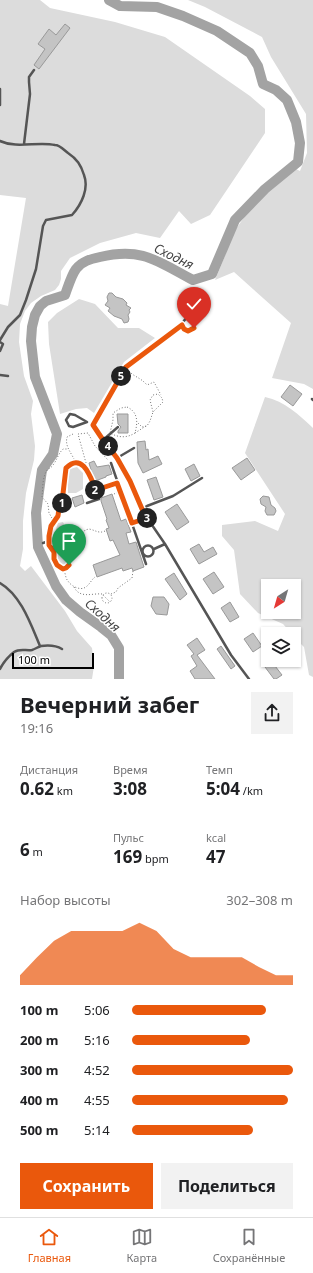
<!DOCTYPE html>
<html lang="ru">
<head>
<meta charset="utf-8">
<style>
  body { margin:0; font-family:"Noto Sans",sans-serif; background:#f2f2f2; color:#202124; height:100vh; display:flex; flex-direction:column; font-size:15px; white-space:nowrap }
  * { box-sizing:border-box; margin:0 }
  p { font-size:13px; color:#757577 }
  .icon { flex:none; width:22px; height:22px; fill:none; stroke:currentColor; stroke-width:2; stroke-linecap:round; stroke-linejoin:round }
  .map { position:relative; height:679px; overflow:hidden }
  .details { display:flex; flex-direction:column; background:#fff; flex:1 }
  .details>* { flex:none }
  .needle { width:26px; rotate:217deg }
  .fabs { position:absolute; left:261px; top:579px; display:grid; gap:8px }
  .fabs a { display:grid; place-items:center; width:40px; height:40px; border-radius:0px; background:#fff; box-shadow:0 1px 3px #0004; font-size:20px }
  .scale { position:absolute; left:12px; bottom:10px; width:82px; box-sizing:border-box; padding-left:4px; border:2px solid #000; border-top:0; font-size:11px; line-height:14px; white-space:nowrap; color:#000; -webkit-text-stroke:3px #fff; paint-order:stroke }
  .pin { position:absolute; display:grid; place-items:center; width:34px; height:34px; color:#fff; margin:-41px -17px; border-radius:50% 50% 50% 0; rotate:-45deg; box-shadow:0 0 4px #0007 }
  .pin .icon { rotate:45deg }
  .km { position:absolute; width:20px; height:20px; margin:-10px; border-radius:50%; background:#222; color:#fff; font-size:11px; line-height:20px; text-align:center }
  .round { display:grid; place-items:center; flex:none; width:42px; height:42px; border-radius:0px; background:#f2f2f2 }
  .overview { display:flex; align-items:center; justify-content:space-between; height:68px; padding:0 20px }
  h1 { font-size:22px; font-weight:700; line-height:30px }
  .stats { display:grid; grid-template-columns:repeat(3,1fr); gap:6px; height:68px; padding:4px 20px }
  .stats div { display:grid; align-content:center }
  .stats b { font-size:17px; font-weight:700 }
  .stats small { font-size:11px; font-weight:400 }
  .stats p { font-size:11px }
  .chart { height:112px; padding:8px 20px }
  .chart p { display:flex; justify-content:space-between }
  .chart svg { width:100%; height:72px; margin-top:4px; fill:#ea580c; opacity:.7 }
  .cta { display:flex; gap:8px; margin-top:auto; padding:8px 20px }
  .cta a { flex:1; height:46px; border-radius:0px; background:#ea580c; color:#fff; font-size:16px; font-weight:700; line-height:46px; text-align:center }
  .cta a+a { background:#f2f2f2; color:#202124 }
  ul { padding:0 20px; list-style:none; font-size:13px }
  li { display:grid; grid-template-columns:64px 48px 1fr; align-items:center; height:30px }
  li i { height:10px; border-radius:5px; background:#ea580c }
  .menu { display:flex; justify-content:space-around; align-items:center; height:56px; border-top:1px solid #e0e0e0; background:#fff; font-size:11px; color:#757577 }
  .menu a { display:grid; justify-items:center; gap:2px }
  .menu .active { color:#ea580c }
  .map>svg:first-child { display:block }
  .green { fill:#dcdcdc; fill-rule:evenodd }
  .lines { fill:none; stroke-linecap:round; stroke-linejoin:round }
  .river { stroke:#a3a3a3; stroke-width:10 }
  .building { fill:#c4c4c4; stroke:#999 }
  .path { stroke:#777; stroke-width:1; stroke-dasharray:1 2; stroke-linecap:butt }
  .lane { stroke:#555; stroke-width:2.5 }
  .route-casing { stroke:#fff; stroke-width:8 }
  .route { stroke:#ea580c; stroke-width:5 }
  .labels { text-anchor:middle; stroke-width:3; stroke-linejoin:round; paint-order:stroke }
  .water-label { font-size:13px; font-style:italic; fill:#444; stroke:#fff }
</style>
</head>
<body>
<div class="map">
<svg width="313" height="679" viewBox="0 0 313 679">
  <rect width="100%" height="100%" fill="#fff"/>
  <path class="green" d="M 0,0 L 40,0 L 50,8 L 115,22 L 165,37 L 250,96 L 265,109 L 265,133 L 210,215 L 191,224 L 179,211 L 160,238 L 136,233 L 100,243 L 70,258 L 61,271 L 61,279 L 59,285 L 55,290 L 41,296 L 31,303 L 25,311 L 20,324 L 19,342 L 24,376 L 33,401 L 31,414 L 35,446 L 34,460 L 26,493 L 23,521 L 23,549 L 20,566 L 25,571 L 31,566 L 65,611 L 77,631 L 92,648 L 94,666 L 92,679 L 0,679 L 0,304 L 8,306 L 26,198 L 0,195 Z
    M 188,0 L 313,0 L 313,389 L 304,384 L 272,378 L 291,323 L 234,272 L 215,280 L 225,256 L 231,236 L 245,216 L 265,193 L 294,168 L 300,171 L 307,153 L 306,114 L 271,57 L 262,37 L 205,7 Z
    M 79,299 L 95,304 L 118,328 L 139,328 L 155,338 L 124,362 L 94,413 L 87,408 L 76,409 L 60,414 L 49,344 L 48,322 L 57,313 Z
    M 265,397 C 285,401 299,415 313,428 L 313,677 L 309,675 L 304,647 L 294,637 L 294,634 L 292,634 L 283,624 L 258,613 L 240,594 L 234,550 L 222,536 L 222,525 L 255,521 L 278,531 L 285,514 L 245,453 ZM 268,586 L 294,586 L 294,612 L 268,612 Z
    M 77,467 L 83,473 L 83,489 L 76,493 L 68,493 L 68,477 L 70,469 Z
    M 63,522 L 70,536 L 68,544 L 69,555 L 67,564 L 63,565 L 58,560 C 56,543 51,542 58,523 Z"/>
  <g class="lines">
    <path class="river" d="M 109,0 L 120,6 L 157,7 L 183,16 L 217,31 L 250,53 L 258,66 L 263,84 L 276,90 L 287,100 L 296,122 L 300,143 L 298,162 L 265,189 L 235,220 L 212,274 L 193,280 C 157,261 142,247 100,257 C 91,259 82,261 76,269 C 71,276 68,287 65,295 L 46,301 L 40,306 L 35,315 L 32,327 L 31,341 L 35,377 L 57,434 L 53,454 L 42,470 L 36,513 L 38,547 L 56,586 L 66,600 L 80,612 L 101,627 L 111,635 L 119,648 L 119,679"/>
  </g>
  <path class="building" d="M 65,24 L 70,28 L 39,69 L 34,65 L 45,49 L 38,44 L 49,29 L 56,35 Z
    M 109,293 L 112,293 L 116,297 L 123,299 L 127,303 L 126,305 L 131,308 L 129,310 L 130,312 L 128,315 L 129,319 L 128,322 L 124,323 L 122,319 L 114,316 L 108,311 L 110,308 L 105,305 L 108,301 L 107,297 Z
    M 290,385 L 302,394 L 293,406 L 281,397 Z
    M 117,414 L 128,414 L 128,433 L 118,433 L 118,431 L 121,427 L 118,424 Z
    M 145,441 L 146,450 L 148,449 L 149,460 L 158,456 L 162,464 L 143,473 L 138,463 L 137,442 Z
    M 247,458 L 255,470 L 241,480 L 232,468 Z
    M 94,461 L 97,467 L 109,465 L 112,474 L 106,476 L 106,477 L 95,481 L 91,472 L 90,470 L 91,470 L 89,463 Z
    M 194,464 L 200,476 L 191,481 L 185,469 Z
    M 156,477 L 163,497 L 154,500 L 147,480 Z
    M 112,494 L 121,521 L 126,519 L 131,532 L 126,533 L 129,544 L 136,542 L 144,567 L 133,571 L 132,568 L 123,571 L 122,568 L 97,577 L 93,565 L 120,555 L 113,540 L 110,541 L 106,529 L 109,528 L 106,520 L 107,519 L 101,501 L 101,498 Z
    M 82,495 L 84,503 L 75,507 L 72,498 Z
    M 263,496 L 269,497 L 271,505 L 275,508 L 276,511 L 274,515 L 267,515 L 265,511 L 266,507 L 261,504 L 260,499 Z
    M 177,504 L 189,522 L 177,530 L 165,512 Z
    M 199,544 L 204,552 L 213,547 L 217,554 L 199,564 L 190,549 Z
    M 214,572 L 224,587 L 213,594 L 203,579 Z
    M 174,573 L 187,594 L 180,600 L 165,579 Z
    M 153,597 L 164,597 L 169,604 L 167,615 L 156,614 L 151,606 Z
    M 230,602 L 239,617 L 230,622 L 221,608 Z
    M 253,633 L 262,646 L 253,652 L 244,639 Z
    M 197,638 L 205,650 L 197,655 L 215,679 L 195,679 L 190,671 L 197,666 L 191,656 L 194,654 L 187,645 Z
    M 221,646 L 235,666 L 231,669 L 217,649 Z
    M 272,662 L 282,675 L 276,679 L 274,679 L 265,667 Z"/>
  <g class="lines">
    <path class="path" d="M 129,371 C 134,377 140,377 147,385 L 154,382 L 161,395
      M 127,407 C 138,412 138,422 135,433 C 127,438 119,438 110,433 L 113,420 L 113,413 L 121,408 Z
      M 138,423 L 142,427 L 147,426 L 150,421 L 153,412 L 163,402 L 162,398 L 158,394 L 153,395 L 150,400 L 153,412
      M 135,433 L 146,426
      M 73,434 L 67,437 C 65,446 70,451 74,459
      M 86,463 L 78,434 L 88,433 L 95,446 L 108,460
      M 114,494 L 118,492
      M 52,518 L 49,513 L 48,504 L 42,497 C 43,488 42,476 48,469 C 50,468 52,467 53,465 C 57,460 58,454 63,449 L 68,449
      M 52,548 C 55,552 53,556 54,560 C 56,565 60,566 63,569 C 66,573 65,578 68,581 C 71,586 79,590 84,588 C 89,586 91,580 95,577
      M 63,569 L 69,565 L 71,558 L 73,556 L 70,545 L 72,541 L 81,539 L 85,530 L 89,529 C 95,530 99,534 105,531
      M 74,587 C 80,599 92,593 102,594 L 110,602
      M102 598a5 5 0 1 1 10 0a5 5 0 1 1-10 0Z
      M 111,594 L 116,592 L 118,588 L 132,578 L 133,571"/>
    <path class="lane" d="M 0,89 L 0,105
      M 0,141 C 17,149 38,141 55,145 C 60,145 64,150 68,153 C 77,159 81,165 84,175 C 89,188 82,204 72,215 L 46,220 L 43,226 L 36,269 L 26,300 L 20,315 L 8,327 L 0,340
      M 24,144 L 30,94 L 29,82 L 29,77 L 34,70
      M183 324a6 6 0 1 1 12 0a6 6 0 1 1-12 0Z
      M 182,325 L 126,367 L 93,425 L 103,440 L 117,458 L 130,481 L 141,509 L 165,544 L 231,655 L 249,679
      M 0,342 L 3,344 L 0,351
      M 0,375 L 8,376
      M 312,399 L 313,400
      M 70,414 L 75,415 L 87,422 L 73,427 L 69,426 L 66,420 Z
      M 103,440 L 118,427
      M 117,458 L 134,448
      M 111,463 L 146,564
      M 87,503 L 99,499 L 96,490
      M 141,509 L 147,506 L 173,496 L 202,478
      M 132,523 L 147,518
      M 43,543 L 49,541
      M 49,545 L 49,536 L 51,526 L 58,516 L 59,508 L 62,503 L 66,468 C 83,451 91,479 96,490 L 117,483
      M142.5 551a5.5 5.5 0 1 1 11 0a5.5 5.5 0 1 1-11 0Z
      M 154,549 L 165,544
      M 0,583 C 21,595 31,625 40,646
      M 0,669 C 3,663 9,656 14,652 C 20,648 26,651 32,650 C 35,649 38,647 41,646 C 48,645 57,646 62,649"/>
  </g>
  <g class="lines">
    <g class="route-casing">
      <path id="route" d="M 69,565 L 66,568 L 63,569 L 57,565 L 54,559 L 54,552 L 49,545 L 49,536 L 51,526 L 58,516 L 59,508 L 62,502 L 66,468 C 83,451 91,479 96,490 L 117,483 L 132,523 L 147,518 L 142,509 L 130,481 L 117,458 L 103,440 L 93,425 L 126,367 L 182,325 L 184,329 L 188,331 L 194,328"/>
    </g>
    <use href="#route" class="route"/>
  </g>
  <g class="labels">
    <g class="water-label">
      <text transform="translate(174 256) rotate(26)" y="5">Сходня</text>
      <text transform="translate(103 615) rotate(42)" y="5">Сходня</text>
    </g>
  </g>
</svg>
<div class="fabs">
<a><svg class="needle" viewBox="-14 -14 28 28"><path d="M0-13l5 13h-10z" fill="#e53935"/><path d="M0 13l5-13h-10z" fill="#757577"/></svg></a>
<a><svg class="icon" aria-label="layers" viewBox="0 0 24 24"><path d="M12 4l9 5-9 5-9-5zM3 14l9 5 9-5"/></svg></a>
</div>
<div class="scale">100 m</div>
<div class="pin" style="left:69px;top:565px;background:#1e9e55"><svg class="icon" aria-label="arrive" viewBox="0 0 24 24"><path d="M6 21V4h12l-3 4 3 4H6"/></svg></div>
<div class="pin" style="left:194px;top:328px;background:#d93025"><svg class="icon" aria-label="check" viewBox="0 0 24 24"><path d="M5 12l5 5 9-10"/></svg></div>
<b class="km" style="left:62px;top:503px">1</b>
<b class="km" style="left:95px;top:490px">2</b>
<b class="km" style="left:147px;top:518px">3</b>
<b class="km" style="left:108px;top:446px">4</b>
<b class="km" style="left:121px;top:376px">5</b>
</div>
<section class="details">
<div class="overview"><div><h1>Вечерний забег</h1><p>19:16</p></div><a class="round"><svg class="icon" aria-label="share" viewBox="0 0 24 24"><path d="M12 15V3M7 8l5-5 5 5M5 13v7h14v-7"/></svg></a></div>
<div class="stats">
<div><p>Дистанция</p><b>0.62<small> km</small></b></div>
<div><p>Время</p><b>3:08</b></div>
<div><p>Темп</p><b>5:04<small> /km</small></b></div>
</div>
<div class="stats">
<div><b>6<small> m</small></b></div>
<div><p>Пульс</p><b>169<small> bpm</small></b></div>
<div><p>kcal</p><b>47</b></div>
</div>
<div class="chart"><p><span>Набор высоты</span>302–308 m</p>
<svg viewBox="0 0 160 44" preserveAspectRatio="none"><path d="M0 44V38L10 27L20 17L30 11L40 11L50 11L60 11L70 6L80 11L90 22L100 27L110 27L120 27L130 27L140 33L150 38L160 38V44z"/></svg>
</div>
<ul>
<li><b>100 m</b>5:06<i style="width:83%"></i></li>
<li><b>200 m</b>5:16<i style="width:73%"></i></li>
<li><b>300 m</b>4:52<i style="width:100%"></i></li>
<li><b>400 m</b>4:55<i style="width:97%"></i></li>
<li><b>500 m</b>5:14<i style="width:75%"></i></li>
</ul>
<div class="cta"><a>Сохранить</a><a>Поделиться</a></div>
</section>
<nav class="menu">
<a class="active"><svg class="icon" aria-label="home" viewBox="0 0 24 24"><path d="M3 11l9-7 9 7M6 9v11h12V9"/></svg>Главная</a>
<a><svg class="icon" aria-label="map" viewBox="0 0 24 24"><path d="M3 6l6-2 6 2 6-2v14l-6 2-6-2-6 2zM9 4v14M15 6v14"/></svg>Карта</a>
<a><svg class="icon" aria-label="saved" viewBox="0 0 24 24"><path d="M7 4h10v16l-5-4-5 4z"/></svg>Сохранённые</a>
</nav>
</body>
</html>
